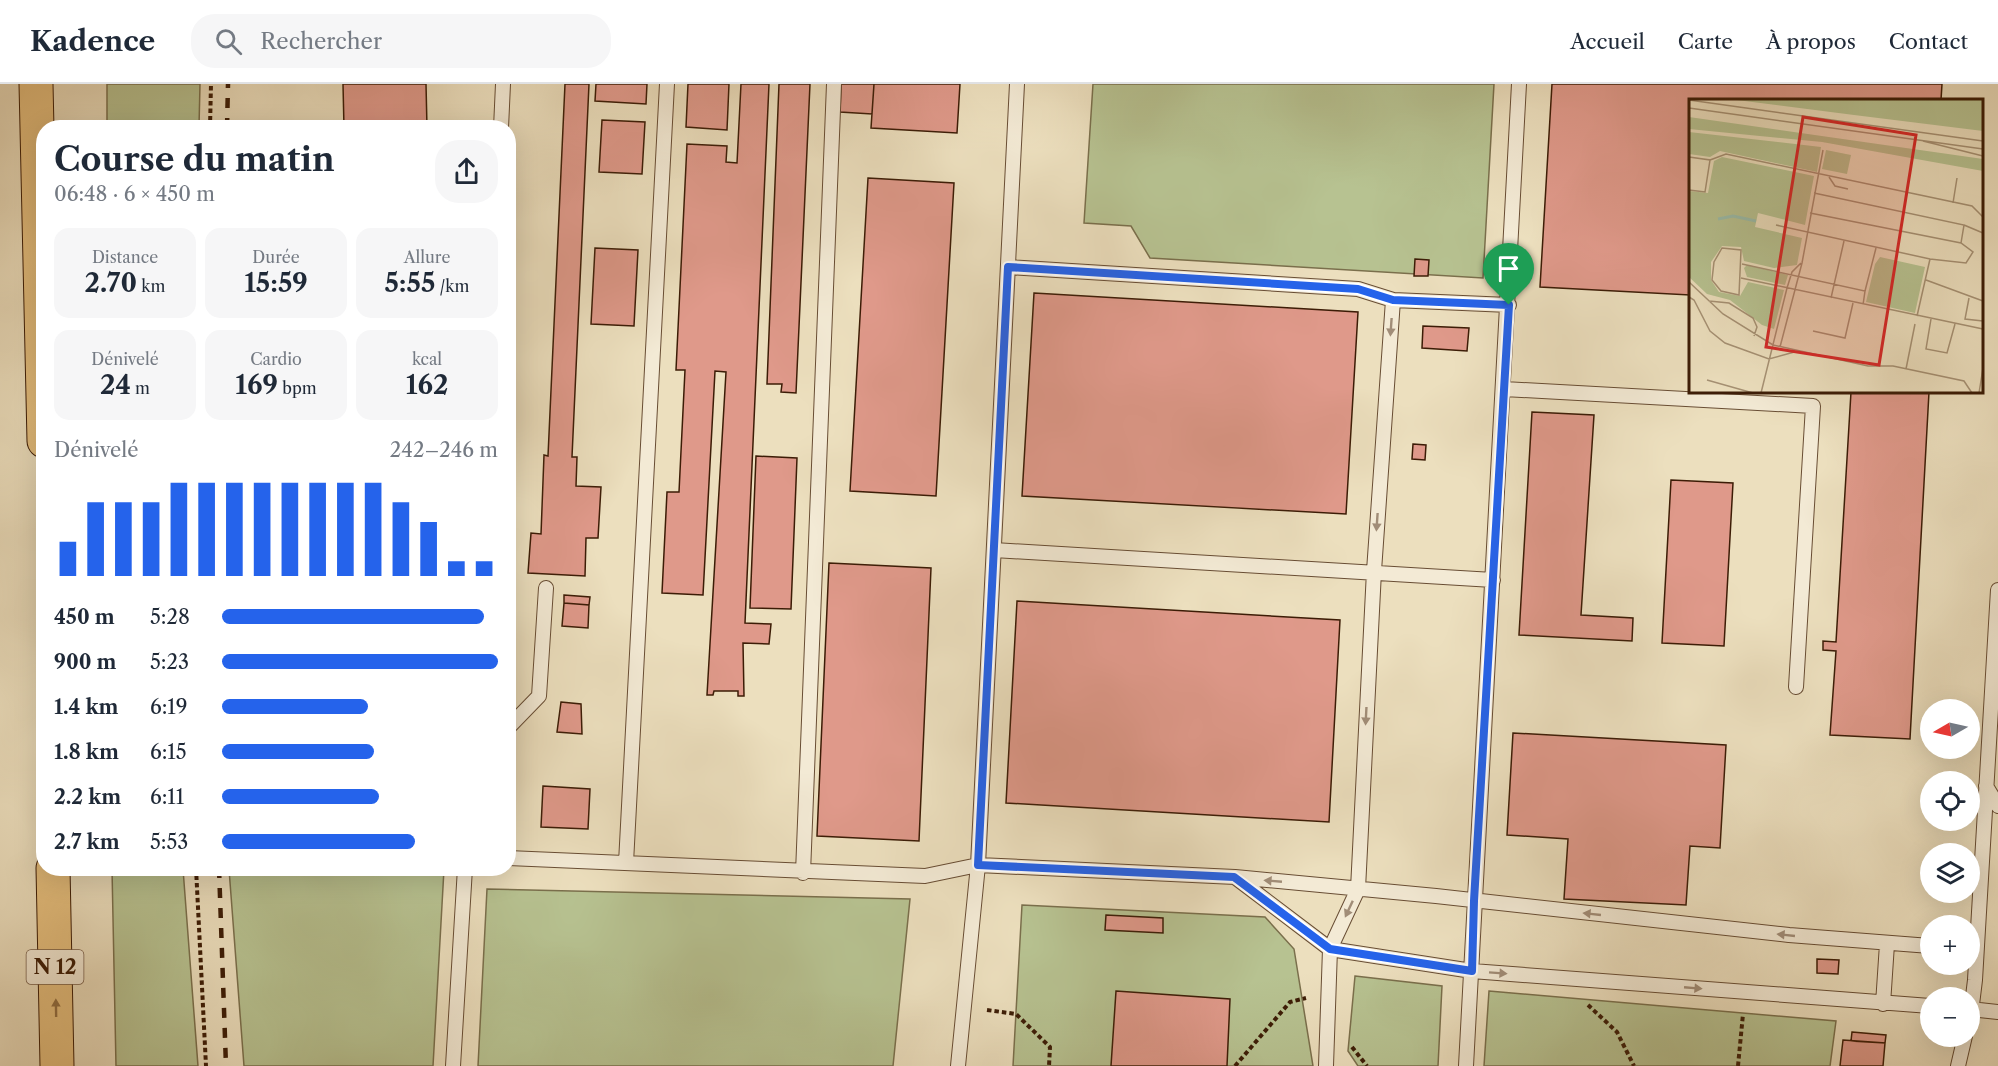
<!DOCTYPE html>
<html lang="fr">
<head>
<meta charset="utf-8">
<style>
  body { margin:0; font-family:"Libre Caslon Text",serif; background:#f6f6f7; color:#1f2937; height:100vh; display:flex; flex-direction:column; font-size:22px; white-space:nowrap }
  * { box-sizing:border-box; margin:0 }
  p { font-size:20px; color:#747a83 }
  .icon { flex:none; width:33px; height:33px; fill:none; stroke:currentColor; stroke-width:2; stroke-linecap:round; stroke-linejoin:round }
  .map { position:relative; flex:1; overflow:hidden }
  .panel { position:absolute; left:36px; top:36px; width:480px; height:756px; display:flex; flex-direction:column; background:#fff; border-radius:24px; box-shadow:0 6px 24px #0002 }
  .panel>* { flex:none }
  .needle { width:39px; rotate:261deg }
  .controls { position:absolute; left:1920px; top:615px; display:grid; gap:12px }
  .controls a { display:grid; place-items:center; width:60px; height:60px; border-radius:50%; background:#fff; box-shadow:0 6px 24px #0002; font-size:30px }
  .pin { position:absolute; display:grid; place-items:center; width:51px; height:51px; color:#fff; margin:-62px -26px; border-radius:50% 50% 50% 0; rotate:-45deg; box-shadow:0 0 6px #0007 }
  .pin .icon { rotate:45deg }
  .round { display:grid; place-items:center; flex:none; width:63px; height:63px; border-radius:24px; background:#f6f6f7 }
  .summary { display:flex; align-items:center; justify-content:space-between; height:102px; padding:0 18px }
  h1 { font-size:33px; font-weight:700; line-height:45px }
  .stats { display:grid; grid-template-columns:repeat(3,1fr); gap:9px; height:102px; padding:6px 18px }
  .stats div { display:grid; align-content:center; border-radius:15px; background:#f6f6f7; text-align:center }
  .stats b { font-size:26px; font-weight:700 }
  .stats small { font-size:16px; font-weight:400 }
  .stats p { font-size:16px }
  .chart { height:168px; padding:12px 18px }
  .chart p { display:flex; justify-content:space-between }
  .chart svg { width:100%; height:108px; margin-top:6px; stroke:#2563eb; stroke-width:6 }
  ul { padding:0 18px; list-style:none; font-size:20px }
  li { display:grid; grid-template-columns:96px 72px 1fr; align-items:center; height:45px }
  li i { height:15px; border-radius:8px; background:#2563eb }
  header { display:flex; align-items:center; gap:36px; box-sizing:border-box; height:84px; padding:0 30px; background:#fff; border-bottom:2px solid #e0e1e3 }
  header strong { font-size:28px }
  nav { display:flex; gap:33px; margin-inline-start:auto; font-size:21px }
  .search { width:420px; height:54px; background:#f6f6f7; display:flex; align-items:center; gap:15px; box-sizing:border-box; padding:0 21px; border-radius:24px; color:#747a83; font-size:22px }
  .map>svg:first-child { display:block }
  .green { fill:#b7c291; stroke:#7a6f4c; stroke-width:1.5 }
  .building { fill:#df998a; stroke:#3c1c06; stroke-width:1.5 }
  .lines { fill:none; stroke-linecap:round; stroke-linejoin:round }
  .service-casing { stroke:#684d34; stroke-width:16 }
  .trunk-casing { stroke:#3c1c06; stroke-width:35 }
  .path { stroke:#3c1c06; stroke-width:4; stroke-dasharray:4.5 3; stroke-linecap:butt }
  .service { stroke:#f3ead5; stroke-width:14 }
  .trunk { stroke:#e6c07f; stroke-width:33 }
  .rail { stroke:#3c1c06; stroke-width:4.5; stroke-dasharray:10 10; stroke-linecap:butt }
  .oneway { fill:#a18d78 }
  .oneway2 { fill:#916e42 }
  .route-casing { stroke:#fff; stroke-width:12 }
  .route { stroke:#2563eb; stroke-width:8 }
  .labels { text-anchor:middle; stroke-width:4.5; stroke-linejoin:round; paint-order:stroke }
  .shield { fill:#f3ead5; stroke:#735a44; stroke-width:1.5 }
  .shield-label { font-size:20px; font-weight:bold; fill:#3c1c06 }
  .inset-river { fill:none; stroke:#9abdab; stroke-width:3 }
  .inset-road { fill:none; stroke:#a69174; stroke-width:1.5 }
  .view { fill:#d62828; fill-opacity:0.15; stroke:#d62828; stroke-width:3 }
  .inset-edge { fill:none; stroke:#3c1c06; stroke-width:3 }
</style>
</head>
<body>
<header>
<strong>Kadence</strong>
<div class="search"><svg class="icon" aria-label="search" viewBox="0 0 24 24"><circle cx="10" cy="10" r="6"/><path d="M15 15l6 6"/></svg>Rechercher</div>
<nav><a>Accueil</a><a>Carte</a><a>À propos</a><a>Contact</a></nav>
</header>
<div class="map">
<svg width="1998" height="982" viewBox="0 0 1998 982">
  <rect width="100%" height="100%" fill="#ecdfbe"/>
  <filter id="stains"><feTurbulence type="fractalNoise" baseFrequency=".00333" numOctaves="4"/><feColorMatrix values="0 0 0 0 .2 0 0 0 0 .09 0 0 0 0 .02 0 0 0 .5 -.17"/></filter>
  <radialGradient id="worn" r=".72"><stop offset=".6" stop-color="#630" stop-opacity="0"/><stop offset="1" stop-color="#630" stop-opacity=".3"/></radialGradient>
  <path class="green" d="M 107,0 L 200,0 L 199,43 L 107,43 Z
    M 1093,0 L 1494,0 L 1483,194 L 1150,174 L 1131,142 L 1084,139 Z
    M 112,785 L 183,785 L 198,982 L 116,982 Z
    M 229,785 L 444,785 L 433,982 L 244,982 Z
    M 487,805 L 910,815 L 893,982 L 478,982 Z
    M 1022,821 L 1265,833 L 1294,865 L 1313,982 L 1013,982 Z
    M 1355,892 L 1442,902 L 1438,982 L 1358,982 L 1348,967 Z
    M 1489,907 L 1836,937 L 1830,982 L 1484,982 Z"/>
  <path class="building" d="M 343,0 L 426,0 L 427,44 L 344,44 Z
    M 565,0 L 589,0 L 572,373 L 577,373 L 576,402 L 601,403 L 598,454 L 586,454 L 585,492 L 528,489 L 531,449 L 541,450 L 544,371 L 548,372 Z
    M 596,0 L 647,0 L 646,20 L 595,17 Z
    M 688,0 L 729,0 L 727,46 L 686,43 Z
    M 741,0 L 769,0 L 745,539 L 771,540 L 769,560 L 743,559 L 744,612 L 738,612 L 738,607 L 714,607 L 713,611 L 707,611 L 726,288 L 715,287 L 703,511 L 662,509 L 667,408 L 679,408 L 685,286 L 676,286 L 687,60 L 727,62 L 726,78 L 737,79 Z
    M 779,0 L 810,0 L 796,309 L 781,308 L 782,300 L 767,300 Z
    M 841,0 L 874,0 L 872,30 L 840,28 Z
    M 874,0 L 960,0 L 957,49 L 871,44 Z
    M 1552,0 L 1942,0 L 1941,16 L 1690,16 L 1690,211 L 1540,203 Z
    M 602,36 L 645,38 L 642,90 L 599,88 Z
    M 868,94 L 954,99 L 936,412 L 850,407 Z
    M 595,164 L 638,166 L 634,242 L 591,240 Z
    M 1415,175 L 1429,176 L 1428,192 L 1414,192 Z
    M 1034,209 L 1358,228 L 1346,430 L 1022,412 Z
    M 1423,242 L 1469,244 L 1467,267 L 1422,264 Z
    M 1851,308 L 1929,308 L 1910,655 L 1830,651 L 1836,567 L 1823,566 L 1823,557 L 1836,558 Z
    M 1532,328 L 1594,331 L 1581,531 L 1633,534 L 1632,557 L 1519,551 Z
    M 1413,360 L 1426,361 L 1425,376 L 1412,375 Z
    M 756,372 L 797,374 L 791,525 L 750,524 Z
    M 1671,396 L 1733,399 L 1724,562 L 1662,559 Z
    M 829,479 L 931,484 L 919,757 L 817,752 Z
    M 564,511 L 590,513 L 589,521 L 564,519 Z
    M 1017,517 L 1340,536 L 1329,738 L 1006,719 Z
    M 564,519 L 589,521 L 588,544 L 562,542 Z
    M 561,618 L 581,620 L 582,650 L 557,648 Z
    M 1513,649 L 1726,661 L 1720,764 L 1690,762 L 1686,821 L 1564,815 L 1568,755 L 1507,751 Z
    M 543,702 L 590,705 L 588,745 L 541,743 Z
    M 1106,831 L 1163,834 L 1163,849 L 1105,846 Z
    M 1817,875 L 1839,876 L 1838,890 L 1817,889 Z
    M 1116,907 L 1230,915 L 1227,982 L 1111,982 Z
    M 1852,948 L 1886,951 L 1885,959 L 1851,957 Z
    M 1843,956 L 1885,959 L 1883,982 L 1840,982 Z"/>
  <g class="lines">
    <g class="service-casing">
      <path id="service" d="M 501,44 L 503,0
        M 1008,183 L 1358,205 L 1393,216
        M 1504,305 L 1813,322 L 1796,603
        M 994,466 L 1493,496
        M 508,644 L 539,612 L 546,504
        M 1986,702 L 1998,722
        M 508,774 L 925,792 L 978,781 L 1235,793 L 1436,812 L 1789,851 L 1930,862
        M 626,779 L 667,0
        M 803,789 L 834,0
        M 1235,793 L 1330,865 L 1472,887 L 1930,922
        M 1883,920 L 1887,860
        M 1970,925 L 1998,928
        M 1970,937 L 1975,896 L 1998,506
        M 453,982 L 465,784
        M 958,982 L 978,781 L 1017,0
        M 1326,982 L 1330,865 L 1358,805 L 1374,487 L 1393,216 L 1509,221
        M 1466,982 L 1519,0
        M 1958,982 L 1965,952"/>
    </g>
    <g class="trunk-casing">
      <path id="trunk" d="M 36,0 L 44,357
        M 53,784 L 57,982"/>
    </g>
    <path class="path" d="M 210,44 L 211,0
      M 196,784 L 206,982
      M 1588,921 L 1617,948 L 1634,982
      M 987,926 L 1016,930 L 1050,963 L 1049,982
      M 1352,963 L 1367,982
      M 1235,982 L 1290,918 L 1306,914
      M 1738,982 L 1743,930"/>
    <use href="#service" class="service"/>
    <use href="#trunk" class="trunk"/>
    <path class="rail" d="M 227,44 L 228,0
      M 219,784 L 226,982"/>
  </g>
  <defs><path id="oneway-solid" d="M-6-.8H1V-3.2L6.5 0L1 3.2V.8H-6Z" transform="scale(1.5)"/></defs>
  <g class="oneway">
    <use href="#oneway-solid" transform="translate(1391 243) rotate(94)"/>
    <use href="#oneway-solid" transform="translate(1377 438) rotate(94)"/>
    <use href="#oneway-solid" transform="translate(1366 632) rotate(93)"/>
    <use href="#oneway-solid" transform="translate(1273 797) rotate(-175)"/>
    <use href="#oneway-solid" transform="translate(1349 825) rotate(115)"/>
    <use href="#oneway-solid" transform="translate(1592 830) rotate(-174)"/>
    <use href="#oneway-solid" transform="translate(1786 851) rotate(-174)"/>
    <use href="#oneway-solid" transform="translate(1498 889) rotate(4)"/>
    <use href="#oneway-solid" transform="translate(1693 904) rotate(5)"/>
  </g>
  <use class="oneway2" href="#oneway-solid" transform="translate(56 924) rotate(-91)"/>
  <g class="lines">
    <g class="route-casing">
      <path id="route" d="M 1008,183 L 1358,205 L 1393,216 L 1509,221 L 1474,817 L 1472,887 L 1330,865 L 1234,793 L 978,781 Z"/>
    </g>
    <use href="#route" class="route"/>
  </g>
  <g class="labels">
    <rect class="shield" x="26.5" y="866" width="57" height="34" rx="4.5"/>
    <g class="shield-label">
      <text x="55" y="890">N 12</text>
    </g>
  </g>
  <g transform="translate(1689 15)">
    <rect width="294" height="294" fill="#ecdfbe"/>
    <path d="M 40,0 L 294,0 L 294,32 L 165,16 ZM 0,18 L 294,60 L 294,72 L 133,43 L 0,30 ZM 0,33 L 132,48 L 128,73 L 31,52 L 21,58 L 0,55 ZM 137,51 L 162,56 L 158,75 L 133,70 ZM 33,58 L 125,77 L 116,126 L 69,114 L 66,128 L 113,139 L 108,166 L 85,169 L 55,162 L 52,148 L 33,147 L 22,163 L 22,181 L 30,193 L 51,197 L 59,183 L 95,191 L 85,230 L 73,226 L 41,201 L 18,195 L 0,178 L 0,92 L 19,94 L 25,62 ZM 191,158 L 236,168 L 226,214 L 177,203 L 186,165 ZM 58,166 L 99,176 L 96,186 L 58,178 L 55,169 Z" fill="#b7c291"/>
    <path class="inset-river" d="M 29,120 L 44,117 L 67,122"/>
    <path class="inset-road" d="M 0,1 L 294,42M 0,9 L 294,50M 234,42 L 294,57M 0,58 L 21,61 L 16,93 L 0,91M 21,61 L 37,55 L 283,107 L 294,118M 140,78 L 146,87 L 159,90M 125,94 L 275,126 L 272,144M 264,104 L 268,79M 87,126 L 241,160 L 277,164 L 284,153 L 272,144 L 121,114M 275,126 L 294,134M 33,149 L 52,151 L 50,196 L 32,192 L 23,181 L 25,163 ZM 53,165 L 176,192 L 174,206M 52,179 L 294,230M 237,181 L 294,202M 0,183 L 34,215 L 84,246 L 179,267 L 204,267 L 275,282 L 283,294M 176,192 L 187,149M 0,198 L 5,201 L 21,232 L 36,244 L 80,260 L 109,252M 142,199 L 155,142M 280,199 L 276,220 L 294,222M 20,202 L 40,204 L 64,219 L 68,228 L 65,237M 228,217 L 241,160M 242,220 L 237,250 L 258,254 L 266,225M 124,232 L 156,239 L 164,204M 91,248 L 113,164 L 134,51M 217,270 L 226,225M 18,281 L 64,294M 72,294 L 98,189 L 103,173 L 112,164M 290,294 L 294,269"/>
    <path class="view" d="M 114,18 L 227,36 L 190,266 L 77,248 Z"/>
    <rect width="294" height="294" class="inset-edge"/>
  </g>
  <rect width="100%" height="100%" filter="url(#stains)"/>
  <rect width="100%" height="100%" fill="url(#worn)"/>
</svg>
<div class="controls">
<a><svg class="needle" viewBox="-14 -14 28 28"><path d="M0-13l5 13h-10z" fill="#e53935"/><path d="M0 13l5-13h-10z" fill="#747a83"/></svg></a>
<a><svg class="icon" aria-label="locate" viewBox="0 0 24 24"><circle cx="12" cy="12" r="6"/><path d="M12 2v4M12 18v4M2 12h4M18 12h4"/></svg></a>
<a><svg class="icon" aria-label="layers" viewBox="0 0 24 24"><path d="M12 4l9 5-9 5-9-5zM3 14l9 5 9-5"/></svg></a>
<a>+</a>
<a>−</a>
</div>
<div class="pin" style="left:1509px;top:221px;background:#1e9e55"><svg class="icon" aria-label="arrive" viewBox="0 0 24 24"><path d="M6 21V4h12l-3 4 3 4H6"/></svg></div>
<section class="panel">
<div class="summary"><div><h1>Course du matin</h1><p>06:48 · 6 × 450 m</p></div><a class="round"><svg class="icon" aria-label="share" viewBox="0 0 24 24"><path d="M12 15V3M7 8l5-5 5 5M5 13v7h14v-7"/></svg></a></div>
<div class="stats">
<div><p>Distance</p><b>2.70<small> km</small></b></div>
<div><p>Durée</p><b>15:59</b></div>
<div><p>Allure</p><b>5:55<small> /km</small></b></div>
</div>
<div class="stats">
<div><p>Dénivelé</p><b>24<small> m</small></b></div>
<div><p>Cardio</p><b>169<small> bpm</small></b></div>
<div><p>kcal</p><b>162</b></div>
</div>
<div class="chart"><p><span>Dénivelé</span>242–246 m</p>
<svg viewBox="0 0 160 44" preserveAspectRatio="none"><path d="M5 44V30M15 44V14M25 44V14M35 44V14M45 44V6M55 44V6M65 44V6M75 44V6M85 44V6M95 44V6M105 44V6M115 44V6M125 44V14M135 44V22M145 44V38M155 44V38"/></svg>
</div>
<ul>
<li><b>450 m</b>5:28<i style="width:95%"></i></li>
<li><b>900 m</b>5:23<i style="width:100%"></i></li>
<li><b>1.4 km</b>6:19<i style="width:53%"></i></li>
<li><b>1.8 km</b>6:15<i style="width:55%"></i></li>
<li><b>2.2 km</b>6:11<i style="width:57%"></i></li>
<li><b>2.7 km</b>5:53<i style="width:70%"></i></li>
</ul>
</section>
</div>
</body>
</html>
